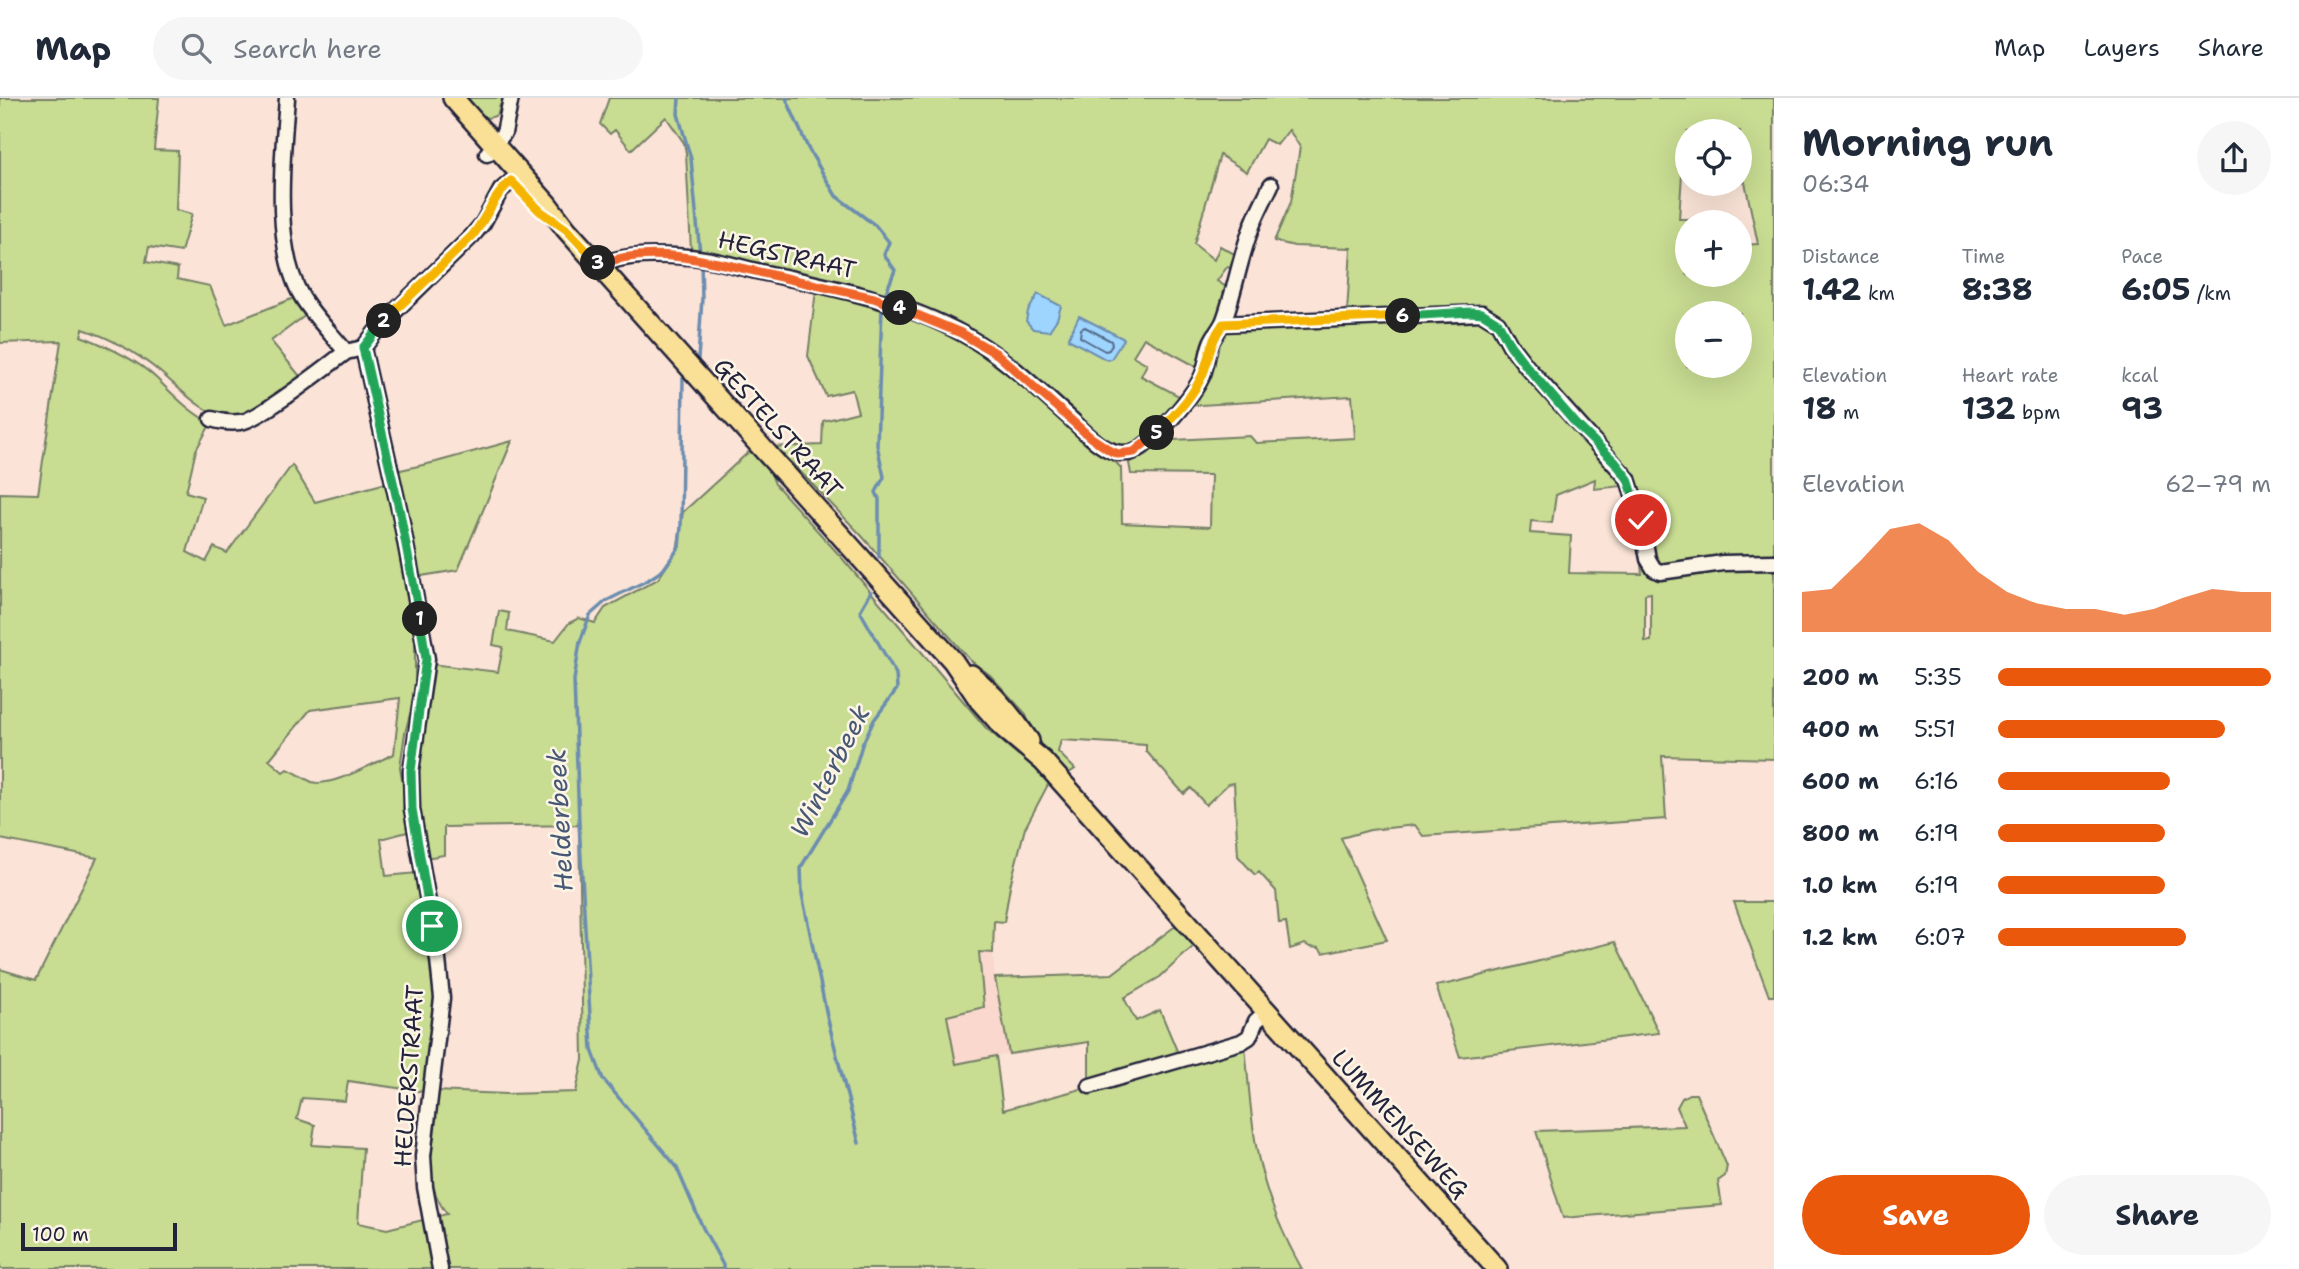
<!DOCTYPE html>
<html lang="en">
<head>
<meta charset="utf-8">
<style>
  body { margin:0; font-family:"Shantell Sans",sans-serif; background:#f6f6f7; color:#1f2937; height:100vh; display:flex; flex-direction:column; font-size:26px; white-space:nowrap }
  * { box-sizing:border-box; margin:0 }
  p { font-size:23px; color:#747a83 }
  .icon { flex:none; width:38px; height:38px; fill:none; stroke:currentColor; stroke-width:2; stroke-linecap:round; stroke-linejoin:round }
  .map { position:relative; flex:1; overflow:hidden }
  .panel { display:flex; flex-direction:column; background:#fff; width:525px }
  .panel>* { flex:none }
  .buttons { position:absolute; left:1675px; top:21px; display:grid; gap:14px }
  .buttons a { display:grid; place-items:center; width:77px; height:77px; border-radius:50%; background:#fff; box-shadow:0 7px 28px #0002; font-size:35px }
  .scale { position:absolute; left:21px; bottom:18px; width:156px; box-sizing:border-box; padding-left:7px; border:4px solid #22223b; border-top:0; font-size:19px; line-height:24px; white-space:nowrap; color:#22223b; -webkit-text-stroke:5px #fcf5e5; paint-order:stroke }
  .pin { position:absolute; display:grid; place-items:center; width:60px; height:60px; color:#fff; margin:-30px; border:4px solid #fff; border-radius:50%; box-shadow:0 2px 7px #0007 }
  .km { position:absolute; width:35px; height:35px; margin:-18px; border-radius:50%; background:#222; color:#fff; font-size:19px; line-height:35px; text-align:center }
  .round { display:grid; place-items:center; flex:none; width:74px; height:74px; border-radius:37px; background:#f6f6f7 }
  .headline { display:flex; align-items:center; justify-content:space-between; height:119px; padding:0 28px }
  h1 { font-size:38px; font-weight:700; line-height:52px }
  .metrics { display:grid; grid-template-columns:repeat(3,1fr); gap:10px; height:119px; padding:7px 28px }
  .metrics div { display:grid; align-content:center }
  .metrics b { font-size:30px; font-weight:700 }
  .metrics small { font-size:19px; font-weight:400 }
  .metrics p { font-size:19px }
  .chart { height:196px; padding:14px 28px }
  .chart p { display:flex; justify-content:space-between }
  .chart svg { width:100%; height:126px; margin-top:7px; fill:#ea580c; opacity:.7 }
  .button { display:flex; gap:14px; margin-top:auto; padding:14px 28px }
  .button a { flex:1; height:80px; border-radius:42px; background:#ea580c; color:#fff; font-size:28px; font-weight:700; line-height:80px; text-align:center }
  .button a+a { background:#f6f6f7; color:#1f2937 }
  ul { padding:0 28px; list-style:none; font-size:23px }
  li { display:grid; grid-template-columns:112px 84px 1fr; align-items:center; height:52px }
  li i { height:18px; border-radius:9px; background:#ea580c }
  header { display:flex; align-items:center; gap:42px; box-sizing:border-box; height:98px; padding:0 35px; background:#fff; border-bottom:2px solid #e0e1e3 }
  header strong { font-size:33px }
  nav { display:flex; gap:38px; margin-inline-start:auto; font-size:24px }
  .search { width:490px; height:63px; background:#f6f6f7; display:flex; align-items:center; gap:18px; box-sizing:border-box; padding:0 24px; border-radius:38px; color:#747a83; font-size:26px }
  main { display:flex; flex:1; min-height:0 }
  .map>svg:first-child { display:block }
  .built { fill:#fad8cd }
  .green { fill:#c8dc92; stroke:#757f66; stroke-width:2; fill-rule:evenodd }
  .water { fill:#9ed5fe; stroke:#6c8db0; stroke-width:2 }
  .lines { fill:none; stroke-linecap:round; stroke-linejoin:round }
  .shore { stroke:#546a89; stroke-width:2 }
  .stream { stroke:#6c8db0; stroke-width:3.5 }
  .minor-casing { stroke:#22223b; stroke-width:19 }
  .major-casing { stroke:#22223b; stroke-width:24 }
  .minor { stroke:#fcf5e5; stroke-width:14 }
  .major { stroke:#fadf96; stroke-width:19 }
  .split-1-casing { stroke:#fff; stroke-width:14 }
  .split-2-casing { stroke:#fff; stroke-width:14 }
  .split-3-casing { stroke:#fff; stroke-width:14 }
  .split-4-casing { stroke:#fff; stroke-width:14 }
  .split-5-casing { stroke:#fff; stroke-width:14 }
  .split-6-casing { stroke:#fff; stroke-width:14 }
  .split-7-casing { stroke:#fff; stroke-width:14 }
  .split-1 { stroke:#22a559; stroke-width:9 }
  .split-2 { stroke:#22a559; stroke-width:9 }
  .split-3 { stroke:#f5b400; stroke-width:9 }
  .split-4 { stroke:#f0652b; stroke-width:9 }
  .split-5 { stroke:#f0652b; stroke-width:9 }
  .split-6 { stroke:#f5b400; stroke-width:9 }
  .split-7 { stroke:#22a559; stroke-width:9 }
  .labels { text-anchor:middle; stroke-width:5; stroke-linejoin:round; paint-order:stroke }
  .street-label { font-size:24px; fill:#22223b; stroke:#fcf5e5 }
  .water-label { font-size:26px; font-style:italic; fill:#475876; stroke:#fcf5e5 }
</style>
</head>
<body>
<header>
<strong>Map</strong>
<div class="search"><svg class="icon" aria-label="search" viewBox="0 0 24 24"><circle cx="10" cy="10" r="6"/><path d="M15 15l6 6"/></svg>Search here</div>
<nav><a>Map</a><a>Layers</a><a>Share</a></nav>
</header>
<main>
<div class="map">
<svg width="1774" height="1171" viewBox="0 0 1774 1171">
  <rect width="100%" height="100%" fill="#fbe4d7"/>
  <filter id="ink" filterUnits="userSpaceOnUse"><feTurbulence type="fractalNoise" baseFrequency=".0143" numOctaves="2"/><feDisplacementMap in="SourceGraphic" scale="14" xChannelSelector="R" yChannelSelector="G"/><feConvolveMatrix kernelMatrix="1 2 1 2 8 2 1 2 1" color-interpolation-filters="sRGB"/></filter>
  <g filter="url(#ink)">
    <path class="built" d="M 979,854 L 993,855 L 995,880 L 1009,956 L 956,966 L 946,917 L 984,908 Z"/>
    <path class="green" d="M 0,0 L 159,0 L 154,52 L 178,53 L 176,112 L 192,116 L 181,154 L 149,149 L 146,164 L 178,170 L 177,181 L 210,188 L 226,227 L 299,198 L 310,214 L 271,243 L 304,283 L 234,321 C 202,317 184,294 160,274 C 138,256 111,240 83,231 L 81,238 C 107,248 136,261 156,280 C 174,297 189,314 211,325 L 196,352 L 186,394 L 203,399 L 187,454 L 206,464 L 214,449 L 227,455 L 292,367 L 315,404 L 390,384 L 415,542 L 415,597 L 405,635 L 400,669 L 411,733 L 381,741 L 386,778 L 417,775 L 433,858 L 436,909 L 426,994 L 348,983 L 345,1003 L 302,1000 L 297,1021 L 315,1027 L 312,1047 L 363,1050 L 358,1125 L 387,1131 L 447,1116 C 419,1080 431,1035 435,993 L 507,996 L 576,994 L 583,962 L 579,727 L 444,729 L 444,757 L 425,760 L 416,684 L 431,566 L 498,574 L 503,549 L 493,547 L 499,513 L 509,515 L 507,533 L 555,543 L 569,525 L 579,520 L 595,525 L 605,510 L 658,481 L 677,453 L 683,414 L 753,350 L 769,371 L 775,386 L 842,460 L 986,630 L 1018,657 L 1034,666 L 1050,683 L 1025,730 L 1010,788 L 1004,824 L 994,823 L 993,855 L 979,854 L 984,909 L 947,918 L 956,966 L 996,958 L 1003,1012 L 1245,947 C 1249,988 1251,1031 1261,1071 C 1270,1107 1284,1139 1302,1171 L 0,1171 L 0,871 L 36,882 L 97,760 L 0,741 L 0,395 L 38,396 L 61,243 L 0,245 ZM 400,600 L 394,656 C 375,664 331,690 312,684 C 303,680 296,674 287,671 L 283,674 L 269,662 L 310,612 Z
      M 462,0 L 506,0 L 505,5 L 500,7 L 498,16 C 482,27 472,11 462,0 Z
      M 609,0 L 1774,0 L 1774,661 L 1662,658 L 1666,721 L 1423,738 L 1415,727 L 1370,732 L 1341,740 L 1387,842 L 1323,855 L 1319,850 L 1310,849 L 1305,846 L 1290,851 L 1286,824 L 1279,825 L 1276,793 L 1259,774 L 1255,777 L 1238,758 L 1234,685 L 1228,686 L 1206,707 L 1191,690 L 1184,696 L 1146,653 L 1146,647 L 1061,642 L 1058,654 L 1075,671 L 1066,677 L 1037,643 L 1025,615 L 990,577 L 970,562 L 861,437 L 792,365 L 772,349 L 822,347 L 823,323 L 858,314 L 852,292 L 826,298 L 808,258 L 816,192 L 892,213 L 952,236 L 990,259 L 1108,356 L 1121,370 L 1122,425 L 1210,429 L 1211,377 L 1131,376 L 1129,365 L 1154,343 L 1250,338 L 1256,345 L 1355,340 L 1352,298 L 1185,308 L 1222,233 L 1490,218 L 1487,208 L 1347,215 L 1351,150 L 1294,148 L 1274,143 L 1291,104 L 1300,49 L 1289,32 L 1277,47 L 1265,41 L 1247,74 L 1220,57 L 1194,146 L 1214,162 L 1220,148 L 1240,159 L 1235,172 L 1227,169 L 1217,183 L 1231,192 L 1199,270 L 1144,240 L 1133,258 L 1147,266 L 1141,278 L 1181,299 L 1140,346 L 1130,351 L 1107,347 L 959,229 L 691,153 L 686,55 L 684,45 L 666,19 L 631,52 L 615,32 L 610,36 L 600,26 ZM 1687,33 L 1740,33 L 1740,83 L 1745,84 L 1758,146 L 1740,147 L 1740,177 L 1687,177 L 1687,124 L 1703,124 L 1703,121 L 1679,121 L 1682,76 L 1687,76 ZM 1687,215 L 1740,215 L 1740,268 L 1687,268 ZM 1595,381 L 1594,391 L 1632,387 L 1642,476 L 1569,475 L 1571,438 L 1530,435 L 1531,423 L 1552,425 L 1556,397 ZM 1651,495 L 1651,543 L 1645,544 L 1645,496 Z
      M 512,343 L 458,472 L 415,479 L 396,373 L 436,364 Z
      M 1734,804 L 1774,804 L 1774,898 L 1769,898 Z
      M 1178,826 L 1196,846 L 1160,879 L 1124,900 L 1136,923 L 1160,912 L 1180,960 L 1092,982 L 1089,979 L 1089,944 L 1009,956 L 995,880 L 1112,876 Z
      M 1615,844 L 1659,935 L 1460,959 L 1436,888 L 1452,885 Z
      M 1689,996 L 1696,996 L 1727,1068 L 1725,1078 L 1718,1083 L 1722,1107 L 1563,1120 L 1536,1033 L 1685,1028 L 1677,1009 L 1682,1000 Z"/>
    <path class="water" d="M 1038,196 L 1061,208 L 1057,221 L 1049,233 L 1033,231 L 1026,223 L 1028,213 Z
      M 1079,218 L 1124,241 L 1111,261 L 1107,262 L 1068,241 Z"/>
    <g class="lines">
      <path class="shore" d="M 1085,229 L 1111,243 L 1112,246 L 1109,252 L 1105,253 L 1080,239 L 1081,231 Z"/>
      <path class="stream" d="M 679,0 L 678,16 L 691,61 L 700,156
        M 786,0 L 808,50 L 836,98 L 876,128 L 889,144 L 884,157 L 895,172 L 885,197
        M 698,261 L 702,200 L 701,165
        M 683,280 L 681,429 L 679,449 L 663,472 L 648,482 L 606,503 L 590,517 L 580,544 L 574,582 L 579,725 L 592,952 L 603,981 L 676,1068 L 703,1130 L 723,1167 L 723,1171
        M 879,459 L 879,401 L 876,394 L 884,379 L 877,347 L 882,209
        M 859,1045 L 827,918 L 802,796 L 801,769 L 848,693 L 862,647 L 874,622 L 897,591 L 896,576 L 860,513 L 871,494"/>
      <g class="minor-casing">
        <path id="minor" d="M 287,0 C 283,56 272,149 302,199 C 314,219 332,236 346,254
          M 487,56 L 504,35 L 511,0
          M 600,167 C 626,155 660,157 688,159 C 712,160 738,169 761,174 C 829,189 901,202 963,236 C 1004,258 1037,291 1071,321 C 1090,339 1115,368 1142,349 C 1160,336 1195,296 1203,276 C 1207,266 1207,255 1211,245 C 1214,237 1221,230 1224,222 C 1235,192 1240,160 1251,131 C 1256,116 1264,102 1271,87
          M 1223,226 L 1482,215 L 1498,225 L 1510,247 L 1527,269 L 1628,381 L 1641,422 L 1648,461 L 1654,471 L 1660,474 L 1723,465 L 1774,464
          M 363,250 L 400,415 L 427,561 L 411,673 L 412,711 L 438,862 L 442,900 L 423,1058 L 425,1089 L 440,1171
          M 212,321 C 221,324 231,325 240,324 C 258,323 327,268 346,254 L 363,250 L 381,227 L 472,138 L 483,125 L 501,92 L 520,76
          M 1090,988 L 1241,944 L 1249,939 L 1256,923 L 1267,913"/>
      </g>
      <g class="major-casing">
        <path id="major" d="M 453,0 L 547,106 L 566,131 L 953,563 L 980,603 L 1004,630 L 1043,663 L 1497,1171
          M 971,577 C 993,596 1012,618 1029,643"/>
      </g>
      <use href="#minor" class="minor"/>
      <use href="#major" class="major"/>
    </g>
  </g>
  <g class="lines" filter="url(#ink)">
    <g class="split-1-casing">
      <path id="split-1" d="M 420,521 L 426,561 L 411,673 L 412,711 L 432,828"/>
    </g>
    <g class="split-2-casing">
      <path id="split-2" d="M 384,223 L 363,250 L 400,415 L 420,521"/>
    </g>
    <g class="split-3-casing">
      <path id="split-3" d="M 384,223 L 472,138 C 487,120 494,97 511,83 L 540,113 L 566,131 L 598,165"/>
    </g>
    <g class="split-4-casing">
      <path id="split-4" d="M 598,165 L 600,167 C 646,146 716,164 763,175 C 800,183 837,192 874,200 L 900,210"/>
    </g>
    <g class="split-5-casing">
      <path id="split-5" d="M 900,210 L 961,235 L 997,256 L 1090,339 L 1111,353 L 1118,356 L 1134,354 L 1157,335"/>
    </g>
    <g class="split-6-casing">
      <path id="split-6" d="M 1157,335 C 1173,318 1192,300 1202,278 C 1211,257 1208,247 1223,226 L 1403,218"/>
    </g>
    <g class="split-7-casing">
      <path id="split-7" d="M 1403,218 L 1471,214 L 1482,215 L 1498,225 L 1510,247 L 1527,269 L 1578,328 L 1615,364 L 1628,381 L 1641,422"/>
    </g>
    <use href="#split-1" class="split-1"/>
    <use href="#split-2" class="split-2"/>
    <use href="#split-3" class="split-3"/>
    <use href="#split-4" class="split-4"/>
    <use href="#split-5" class="split-5"/>
    <use href="#split-6" class="split-6"/>
    <use href="#split-7" class="split-7"/>
  </g>
  <g class="labels">
    <g class="street-label">
      <text transform="translate(787 157) rotate(13)" y="8">HEGSTRAAT</text>
      <text transform="translate(778 330) rotate(48)" y="8">GESTELSTRAAT</text>
      <text transform="translate(409 978) rotate(-86)" y="8">HELDERSTRAAT</text>
      <text transform="translate(1400 1026) rotate(48)" y="8">LUMMENSEWEG</text>
    </g>
    <g class="water-label">
      <text transform="translate(830 673) rotate(-63)" y="9">Winterbeek</text>
      <text transform="translate(560 722) rotate(-93)" y="9">Helderbeek</text>
    </g>
  </g>
</svg>
<div class="buttons">
<a><svg class="icon" aria-label="locate" viewBox="0 0 24 24"><circle cx="12" cy="12" r="6"/><path d="M12 2v4M12 18v4M2 12h4M18 12h4"/></svg></a>
<a>+</a>
<a>−</a>
</div>
<div class="scale">100 m</div>
<div class="pin" style="left:432px;top:828px;background:#1e9e55"><svg class="icon" aria-label="arrive" viewBox="0 0 24 24"><path d="M6 21V4h12l-3 4 3 4H6"/></svg></div>
<div class="pin" style="left:1641px;top:422px;background:#d93025"><svg class="icon" aria-label="check" viewBox="0 0 24 24"><path d="M5 12l5 5 9-10"/></svg></div>
<b class="km" style="left:420px;top:521px">1</b>
<b class="km" style="left:384px;top:223px">2</b>
<b class="km" style="left:598px;top:165px">3</b>
<b class="km" style="left:900px;top:210px">4</b>
<b class="km" style="left:1157px;top:335px">5</b>
<b class="km" style="left:1403px;top:218px">6</b>
</div>
<section class="panel">
<div class="headline"><div><h1>Morning run</h1><p>06:34</p></div><a class="round"><svg class="icon" aria-label="share" viewBox="0 0 24 24"><path d="M12 15V3M7 8l5-5 5 5M5 13v7h14v-7"/></svg></a></div>
<div class="metrics">
<div><p>Distance</p><b>1.42<small> km</small></b></div>
<div><p>Time</p><b>8:38</b></div>
<div><p>Pace</p><b>6:05<small> /km</small></b></div>
</div>
<div class="metrics">
<div><p>Elevation</p><b>18<small> m</small></b></div>
<div><p>Heart rate</p><b>132<small> bpm</small></b></div>
<div><p>kcal</p><b>93</b></div>
</div>
<div class="chart"><p><span>Elevation</span>62–79 m</p>
<svg viewBox="0 0 160 44" preserveAspectRatio="none"><path d="M0 44V30L10 29L20 19L30 8L40 6L50 12L60 23L70 30L80 34L90 36L100 36L110 38L120 36L130 32L140 29L150 30L160 30V44z"/></svg>
</div>
<ul>
<li><b>200 m</b>5:35<i style="width:100%"></i></li>
<li><b>400 m</b>5:51<i style="width:83%"></i></li>
<li><b>600 m</b>6:16<i style="width:63%"></i></li>
<li><b>800 m</b>6:19<i style="width:61%"></i></li>
<li><b>1.0 km</b>6:19<i style="width:61%"></i></li>
<li><b>1.2 km</b>6:07<i style="width:69%"></i></li>
</ul>
<div class="button"><a>Save</a><a>Share</a></div>
</section>
</main>
</body>
</html>
